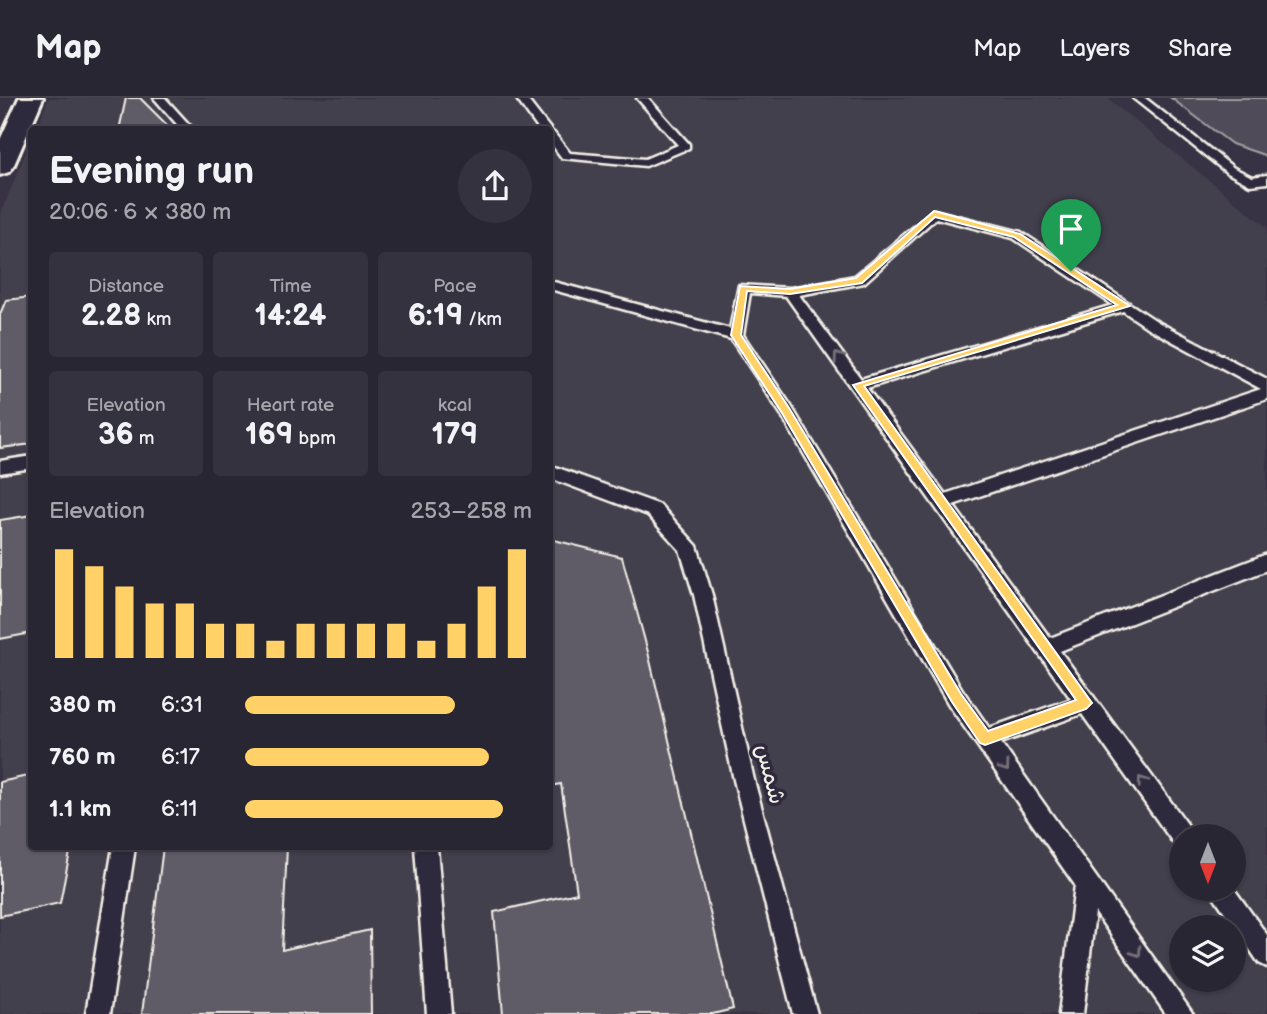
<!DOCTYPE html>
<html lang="en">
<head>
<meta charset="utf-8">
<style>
  body { margin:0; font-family:"Balsamiq Sans","Playpen Sans Arabic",sans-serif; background:#35323f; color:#f1f3f6; height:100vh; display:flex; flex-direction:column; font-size:26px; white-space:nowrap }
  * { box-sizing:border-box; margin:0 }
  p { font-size:23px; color:#a5a5ac }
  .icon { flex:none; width:38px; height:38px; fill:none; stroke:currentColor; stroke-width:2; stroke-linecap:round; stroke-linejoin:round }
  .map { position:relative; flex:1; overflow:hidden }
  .drawer { position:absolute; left:28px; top:28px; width:525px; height:724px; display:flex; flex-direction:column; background:#292633; border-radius:7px; box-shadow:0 2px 5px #0004,0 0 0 2px #45434e }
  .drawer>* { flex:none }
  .needle { width:46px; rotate:180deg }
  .buttons { position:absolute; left:1169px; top:726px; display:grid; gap:14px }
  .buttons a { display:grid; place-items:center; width:77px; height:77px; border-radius:50%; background:#292633; box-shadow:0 2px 5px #0004,0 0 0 2px #45434e; font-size:35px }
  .pin { position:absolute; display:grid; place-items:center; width:60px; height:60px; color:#fff; margin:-72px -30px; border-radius:50% 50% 50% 0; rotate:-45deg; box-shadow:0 0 7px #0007 }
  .pin .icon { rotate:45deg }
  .round { display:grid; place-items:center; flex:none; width:74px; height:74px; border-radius:37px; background:#35323f }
  .overview { display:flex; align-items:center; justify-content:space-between; height:119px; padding:0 21px }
  h1 { font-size:38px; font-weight:700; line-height:52px }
  .figures { display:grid; grid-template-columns:repeat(3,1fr); gap:10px; height:119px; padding:7px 21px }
  .figures div { display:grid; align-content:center; border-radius:7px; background:#35323f; text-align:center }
  .figures b { font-size:30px; font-weight:700 }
  .figures small { font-size:19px; font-weight:400 }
  .figures p { font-size:19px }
  .chart { height:196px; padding:14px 21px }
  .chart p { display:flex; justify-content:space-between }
  .chart svg { width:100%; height:126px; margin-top:7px; stroke:#ffd166; stroke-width:6 }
  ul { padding:0 21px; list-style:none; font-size:23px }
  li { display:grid; grid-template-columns:112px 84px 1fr; align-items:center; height:52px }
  li i { height:18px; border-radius:9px; background:#ffd166 }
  header { display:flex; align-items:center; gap:42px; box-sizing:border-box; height:98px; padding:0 35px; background:#292633; border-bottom:2px solid #45434e }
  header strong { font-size:33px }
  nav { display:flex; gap:38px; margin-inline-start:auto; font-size:24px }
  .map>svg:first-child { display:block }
  .built { fill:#433f4e; fill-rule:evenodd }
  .green { fill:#504b59; stroke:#a29ea0; stroke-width:2 }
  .building { fill:#5f5c67; stroke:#f4f1e8; stroke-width:2 }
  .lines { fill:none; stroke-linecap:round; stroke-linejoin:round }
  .lane-casing { stroke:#f4f1e8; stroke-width:5 }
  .secondary-casing { stroke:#f4f1e8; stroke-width:6 }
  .lane { fill:#2f2a3d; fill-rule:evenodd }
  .secondary { fill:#2f2a3d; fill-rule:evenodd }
  .oneway { stroke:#747079 }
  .route { fill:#ffd166; stroke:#fff; stroke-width:2; fill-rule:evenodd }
  .labels { text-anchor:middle; stroke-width:7; stroke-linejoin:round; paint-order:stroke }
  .street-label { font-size:24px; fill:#f4f1e8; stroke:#2f2a3d }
</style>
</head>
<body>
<header>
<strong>Map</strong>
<nav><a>Map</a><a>Layers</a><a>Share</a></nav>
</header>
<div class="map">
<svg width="1267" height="916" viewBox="0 0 1267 916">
  <rect width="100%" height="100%" fill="#373244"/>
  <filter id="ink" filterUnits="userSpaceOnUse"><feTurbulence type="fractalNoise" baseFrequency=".0143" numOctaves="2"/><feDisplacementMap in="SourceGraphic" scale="14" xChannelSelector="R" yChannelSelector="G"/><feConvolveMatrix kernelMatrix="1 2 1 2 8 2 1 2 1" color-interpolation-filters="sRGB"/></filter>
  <g filter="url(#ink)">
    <path class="built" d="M 49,0 L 1107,0 L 1267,129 L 1267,916 L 0,916 L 0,117 L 31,42 L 32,749 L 550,749 L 550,32 L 36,31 ZM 1181,738 L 1234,738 L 1234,791 L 1181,791 ZM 1181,830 L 1234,830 L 1234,882 L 1181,882 Z"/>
    <path class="green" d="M 1171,0 L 1267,0 L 1267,58 L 1232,46 Z"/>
    <path class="building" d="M 126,0 L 140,0 L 172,32 L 119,32 Z
      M 32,199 L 32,346 L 0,350 L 0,216 L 6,202 Z
      M 32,417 L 32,535 L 0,541 L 0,422 Z
      M 550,441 L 622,459 L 648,554 L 733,911 L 713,916 L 503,916 L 494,814 L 577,795 L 561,686 L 550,688 Z
      M 32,677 L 32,749 L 71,749 L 60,805 L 0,818 L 0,684 Z
      M 163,749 L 287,749 L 282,852 L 370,832 L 371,916 L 142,916 Z"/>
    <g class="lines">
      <g class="lane-casing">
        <path id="lane" d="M 154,0 L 165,0 L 194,32 L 182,32 Z
          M 516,0 L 526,0 L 551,32 L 550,33 L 539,32 Z
          M 637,0 L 648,0 L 689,46 L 689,50 L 646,68 L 562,60 L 550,44 L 550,34 L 554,35 L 570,55 L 645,61 L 678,47 Z
          M 1133,0 L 1145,0 L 1234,70 L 1252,79 L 1267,77 L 1267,85 L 1250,87 L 1226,74 Z
          M 934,112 L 1021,134 L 1158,224 L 1267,281 L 1267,301 L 953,407 L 1050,540 L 1267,456 L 1267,472 L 1060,553 L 1190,730 L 1193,738 L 1181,738 L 1181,749 L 1174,746 L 1082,616 L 1001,645 L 1193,916 L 1166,916 L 1095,814 L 1083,916 L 1059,916 L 1075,787 L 949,607 L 781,316 L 731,241 L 550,191 L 550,183 L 730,231 L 739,187 L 790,190 L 855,178 ZM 936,120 L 1013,140 L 1113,207 L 861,281 L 799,197 L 864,185 ZM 750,195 L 786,198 L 1071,601 L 989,630 L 963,593 L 791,308 L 743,237 ZM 1123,213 L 1148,230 L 1261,291 L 945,396 L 867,290 Z
          M 32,358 L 32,370 L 0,375 L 0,363 Z
          M 550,367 L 660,407 L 697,448 L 712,497 L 754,682 L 817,916 L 793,916 L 734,682 L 694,497 L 680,452 L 648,417 L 550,380 Z
          M 113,749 L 135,749 L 110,916 L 86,916 Z
          M 415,749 L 437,749 L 451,916 L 427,916 Z
          M 1209,791 L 1234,791 L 1267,837 L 1267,869 L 1259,865 Z"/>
      </g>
      <g class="secondary-casing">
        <path id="secondary" d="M 19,0 L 43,0 L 13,69 L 9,74 L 0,77 L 0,42 Z"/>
      </g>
      <use href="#lane" class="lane"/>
      <use href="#secondary" class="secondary"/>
    </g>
    <defs><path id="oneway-chevron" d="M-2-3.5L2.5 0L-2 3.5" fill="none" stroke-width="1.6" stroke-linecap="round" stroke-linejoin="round" transform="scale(1.75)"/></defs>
    <g class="oneway">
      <use href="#oneway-chevron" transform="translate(838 259) rotate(-126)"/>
      <use href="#oneway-chevron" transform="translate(1005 669) rotate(54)"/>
      <use href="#oneway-chevron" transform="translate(1142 683) rotate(-126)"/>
      <use href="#oneway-chevron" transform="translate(1137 854) rotate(55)"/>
    </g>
  </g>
  <path class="route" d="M 934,113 L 1020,136 L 1130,208 L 864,288 L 1092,605 L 1086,611 L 985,647 L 980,645 L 952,604 L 782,315 L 731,237 L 740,188 L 790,191 L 856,180 ZM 935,119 L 1014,139 L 1117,207 L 853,287 L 1076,602 L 988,633 L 961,596 L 789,310 L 741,237 L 747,193 L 790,196 L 862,185 Z"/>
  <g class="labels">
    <g class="street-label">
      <text transform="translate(771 676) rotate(76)" y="8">شمس</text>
    </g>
  </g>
</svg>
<div class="buttons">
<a><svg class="needle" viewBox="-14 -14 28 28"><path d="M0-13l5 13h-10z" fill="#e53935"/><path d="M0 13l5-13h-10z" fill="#a5a5ac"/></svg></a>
<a><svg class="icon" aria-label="layers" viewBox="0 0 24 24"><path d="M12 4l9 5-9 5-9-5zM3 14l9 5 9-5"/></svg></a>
</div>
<div class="pin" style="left:1071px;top:173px;background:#1e9e55"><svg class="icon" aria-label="arrive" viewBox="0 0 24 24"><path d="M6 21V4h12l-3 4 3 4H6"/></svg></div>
<section class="drawer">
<div class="overview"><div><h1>Evening run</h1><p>20:06 · 6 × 380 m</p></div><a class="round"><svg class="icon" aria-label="share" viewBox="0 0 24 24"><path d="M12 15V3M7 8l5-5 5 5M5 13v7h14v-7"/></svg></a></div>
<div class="figures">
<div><p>Distance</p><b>2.28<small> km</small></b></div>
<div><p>Time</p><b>14:24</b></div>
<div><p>Pace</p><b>6:19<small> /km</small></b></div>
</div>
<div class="figures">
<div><p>Elevation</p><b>36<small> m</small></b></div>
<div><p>Heart rate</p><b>169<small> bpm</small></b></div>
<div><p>kcal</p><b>179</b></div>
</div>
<div class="chart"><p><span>Elevation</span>253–258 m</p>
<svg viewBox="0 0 160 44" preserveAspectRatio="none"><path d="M5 44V6M15 44V12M25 44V19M35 44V25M45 44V25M55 44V32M65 44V32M75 44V38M85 44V32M95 44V32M105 44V32M115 44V32M125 44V38M135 44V32M145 44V19M155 44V6"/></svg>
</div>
<ul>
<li><b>380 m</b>6:31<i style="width:73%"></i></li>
<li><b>760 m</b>6:17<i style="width:85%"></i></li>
<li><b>1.1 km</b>6:11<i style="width:90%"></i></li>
</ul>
</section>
</div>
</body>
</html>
